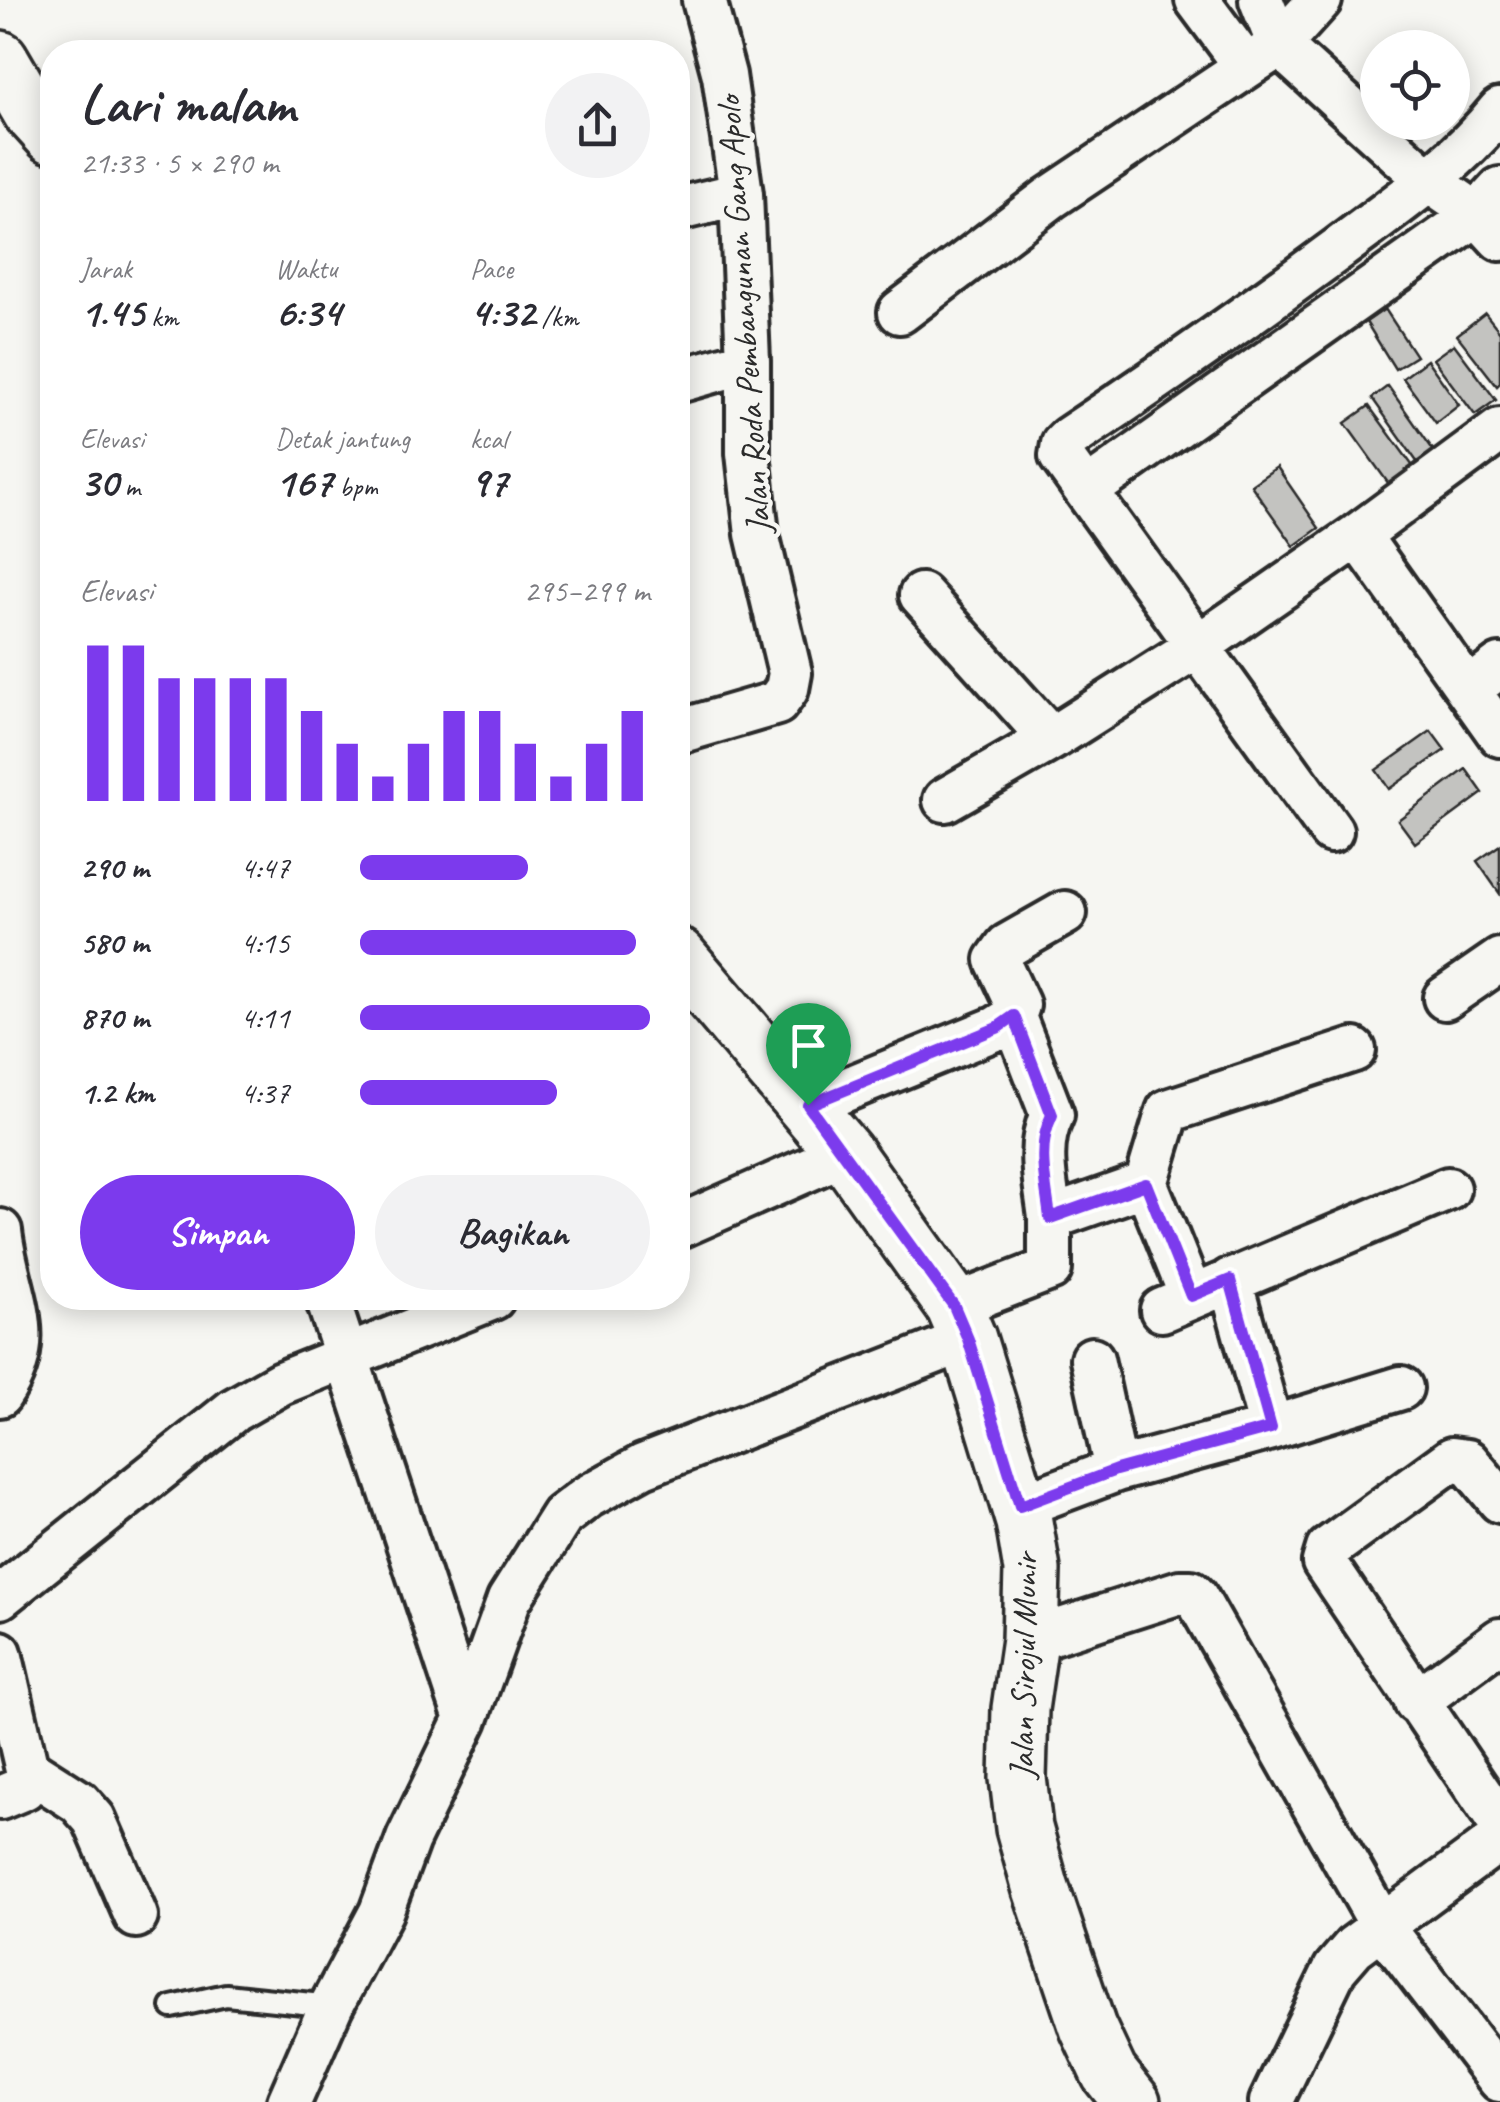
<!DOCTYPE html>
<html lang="id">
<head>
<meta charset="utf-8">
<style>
  body { margin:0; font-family:Caveat,sans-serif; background:#f2f2f3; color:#2b2b33; height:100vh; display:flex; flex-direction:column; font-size:38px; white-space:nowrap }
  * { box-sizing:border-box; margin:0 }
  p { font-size:32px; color:#7c7c81 }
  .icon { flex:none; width:55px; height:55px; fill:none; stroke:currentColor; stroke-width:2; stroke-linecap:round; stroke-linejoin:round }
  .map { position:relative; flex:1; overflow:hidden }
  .details { position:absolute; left:40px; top:40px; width:650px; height:1270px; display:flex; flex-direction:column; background:#fff; border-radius:40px; box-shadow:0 5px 25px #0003 }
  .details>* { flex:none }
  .buttons { position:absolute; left:1360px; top:30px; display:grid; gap:20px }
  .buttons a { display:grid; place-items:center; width:110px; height:110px; border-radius:50%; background:#fff; box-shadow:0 5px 25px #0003; font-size:50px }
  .pin { position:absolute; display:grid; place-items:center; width:85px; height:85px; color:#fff; margin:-102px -42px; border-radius:50% 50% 50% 0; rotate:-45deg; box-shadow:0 0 10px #0007 }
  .pin .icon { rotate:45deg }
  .round { display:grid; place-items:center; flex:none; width:105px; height:105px; border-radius:52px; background:#f2f2f3 }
  .summary { display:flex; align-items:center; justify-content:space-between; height:170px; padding:0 40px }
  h1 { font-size:55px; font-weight:700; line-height:75px }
  .metrics { display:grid; grid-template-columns:repeat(3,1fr); gap:15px; height:170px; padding:10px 40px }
  .metrics div { display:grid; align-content:center }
  .metrics b { font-size:42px; font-weight:700 }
  .metrics small { font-size:28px; font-weight:400 }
  .metrics p { font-size:28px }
  .chart { height:280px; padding:20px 40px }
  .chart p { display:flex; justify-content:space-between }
  .chart svg { width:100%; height:180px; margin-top:10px; stroke:#7c3aed; stroke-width:6 }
  .primary-button { display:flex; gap:20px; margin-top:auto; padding:20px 40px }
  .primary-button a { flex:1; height:115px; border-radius:60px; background:#7c3aed; color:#fff; font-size:40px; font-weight:700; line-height:115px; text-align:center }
  .primary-button a+a { background:#f2f2f3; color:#2b2b33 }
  ul { padding:0 40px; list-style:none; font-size:32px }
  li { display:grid; grid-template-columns:160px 120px 1fr; align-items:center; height:75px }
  li i { height:25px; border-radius:12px; background:#7c3aed }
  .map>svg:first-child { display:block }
  .building { fill:#c3c3c0; stroke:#2b2b2b; stroke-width:2.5 }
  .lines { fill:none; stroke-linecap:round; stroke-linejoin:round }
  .lane-casing { stroke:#2b2b2b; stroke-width:28 }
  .street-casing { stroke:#2b2b2b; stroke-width:50 }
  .secondary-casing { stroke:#2b2b2b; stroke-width:62 }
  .lane { stroke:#f6f6f2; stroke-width:20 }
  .street { stroke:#f6f6f2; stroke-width:42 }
  .secondary { stroke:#f6f6f2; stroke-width:55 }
  .route-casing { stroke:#fff; stroke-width:20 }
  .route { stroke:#7c3aed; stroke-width:12 }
  .labels { text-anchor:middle; stroke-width:9; stroke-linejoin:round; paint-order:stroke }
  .street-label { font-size:35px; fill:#2b2b2b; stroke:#f6f6f2 }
</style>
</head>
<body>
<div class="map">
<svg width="1500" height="2102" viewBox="0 0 1500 2102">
  <rect width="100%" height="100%" fill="#f6f6f2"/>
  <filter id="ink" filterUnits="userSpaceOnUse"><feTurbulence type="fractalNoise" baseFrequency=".01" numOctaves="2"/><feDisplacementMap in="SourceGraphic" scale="20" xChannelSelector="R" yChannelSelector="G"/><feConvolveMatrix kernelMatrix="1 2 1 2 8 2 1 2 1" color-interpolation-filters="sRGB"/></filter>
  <g filter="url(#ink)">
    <path class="building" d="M 1385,309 L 1416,356 L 1395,369 L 1366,322 Z
      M 1485,313 L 1500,332 L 1500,383 L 1497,386 L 1457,335 Z
      M 1454,344 L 1496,400 L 1475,415 L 1433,359 Z
      M 1427,360 L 1459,405 L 1436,423 L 1403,378 Z
      M 1388,386 L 1436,454 L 1420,466 L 1372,398 Z
      M 1369,406 L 1415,469 L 1391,487 L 1345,423 Z
      M 1277,467 L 1319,528 L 1294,546 L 1251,485 Z
      M 1431,731 L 1445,750 L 1389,789 L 1376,770 Z
      M 1466,769 L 1483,793 L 1415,843 L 1398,820 Z
      M 1500,845 L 1500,894 L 1477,861 Z"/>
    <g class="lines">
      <g class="lane-casing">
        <path id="lane" d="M 172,2007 L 226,1995 L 331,2006"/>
      </g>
      <g class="street-casing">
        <path id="street" d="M 1197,0 L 1246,66
          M 1261,0 L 1279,45 L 1320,0
          M 678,209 L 741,194
          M 900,312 L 1050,198 L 1279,45 L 1429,181 L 1477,214 L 1500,239
          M 678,381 L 748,361
          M 1087,490 L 1477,214 L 1500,189
          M 1358,535 L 1500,735
          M 921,595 L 1051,739 L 1198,646 L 1358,535 L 1500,430
          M 1468,690 L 1500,666
          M 678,732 L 777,703 L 787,689 L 790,673 L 757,534 L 748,453 L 748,361 L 741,194 L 724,75 L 704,0
          M 945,800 L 1051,739
          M 1331,831 L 1061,456 L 1063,444 L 1069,438 C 1161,377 1250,314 1338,249 C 1395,206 1455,166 1500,110
          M 1445,998 L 1500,960
          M 1014,1017 L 1052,1115 C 1036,1147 1046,1184 1050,1218
          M 808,1105 L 997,1028 L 1014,1017 L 1018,1005 L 997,960 L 1007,946 L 1065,913
          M 1146,1184 L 1191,1296
          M 678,1227 L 845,1153
          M 0,1231 C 7,1294 40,1336 0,1395
          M 1230,1280 L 1271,1428
          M 327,1298 L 466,1719
          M 954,1306 L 1050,1269 L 1050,1218 L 1146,1184 L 1168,1111 L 1354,1050
          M 1162,1310 L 1448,1189
          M 1092,1359 L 1116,1470
          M 1500,1501 L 1467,1461 L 1452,1459 L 1328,1549 L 1324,1562 L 1500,1823
          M 1020,1506 L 1116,1470 L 1271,1428 L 1401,1388
          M 0,1597 L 234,1410 L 281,1383 L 493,1298
          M 1030,1640 L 1180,1592 L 1191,1592 L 1196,1597 L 1382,1926 L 1500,2080
          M 0,1653 L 29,1779 L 24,1788 L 0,1798
          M 1416,1702 L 1500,1640
          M 29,1770 L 79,1802 L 94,1819 L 136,1916
          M 289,2102 L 331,2006 L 381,1912 L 408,1839 L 466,1719 L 509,1600 L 562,1516 L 587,1497 L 643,1466 L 968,1339
          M 1271,2102 L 1335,1969 L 1354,1947 L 1500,1839"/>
      </g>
      <g class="secondary-casing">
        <path id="secondary" d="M 0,59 L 31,112 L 52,135
          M 678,956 L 845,1153 L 954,1306 L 968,1339 L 1024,1522 L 1032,1570 L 1030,1640 L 1020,1709 L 1018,1778 L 1024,1828 L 1040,1886 L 1088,2028 L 1109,2073 L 1132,2102"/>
      </g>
      <use href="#lane" class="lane"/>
      <use href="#street" class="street"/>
      <use href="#secondary" class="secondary"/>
    </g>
  </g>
  <g class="lines" filter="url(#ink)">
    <g class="route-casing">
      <path id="route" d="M 1014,1016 L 1052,1115 C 1036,1147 1046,1184 1050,1218 L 1146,1184 L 1191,1296 L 1230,1280 L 1271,1428 L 1116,1470 L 1020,1506 L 968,1339 L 954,1306 L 808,1105 L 997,1028 Z"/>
    </g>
    <use href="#route" class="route"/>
  </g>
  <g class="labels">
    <g class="street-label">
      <text transform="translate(743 315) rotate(-94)" y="12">Jalan Roda Pembangunan Gang Apolo</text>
      <text transform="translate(1023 1666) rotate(-89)" y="12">Jalan Sirojul Munir</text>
    </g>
  </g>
</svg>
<div class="buttons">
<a><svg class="icon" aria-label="locate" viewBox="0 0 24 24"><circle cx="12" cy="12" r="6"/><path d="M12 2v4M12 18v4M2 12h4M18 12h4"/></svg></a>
</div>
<div class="pin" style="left:808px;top:1105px;background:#1e9e55"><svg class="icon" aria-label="arrive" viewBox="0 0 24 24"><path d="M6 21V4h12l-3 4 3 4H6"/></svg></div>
<section class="details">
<div class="summary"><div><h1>Lari malam</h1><p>21:33 · 5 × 290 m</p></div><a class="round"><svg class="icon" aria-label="share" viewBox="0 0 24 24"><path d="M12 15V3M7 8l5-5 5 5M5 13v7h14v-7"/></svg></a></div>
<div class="metrics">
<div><p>Jarak</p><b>1.45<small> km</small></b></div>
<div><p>Waktu</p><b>6:34</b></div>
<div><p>Pace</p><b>4:32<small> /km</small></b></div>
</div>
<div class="metrics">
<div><p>Elevasi</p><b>30<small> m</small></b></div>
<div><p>Detak jantung</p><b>167<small> bpm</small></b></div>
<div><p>kcal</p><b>97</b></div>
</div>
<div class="chart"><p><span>Elevasi</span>295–299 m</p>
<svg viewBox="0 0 160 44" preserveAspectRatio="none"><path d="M5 44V6M15 44V6M25 44V14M35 44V14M45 44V14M55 44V14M65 44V22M75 44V30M85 44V38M95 44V30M105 44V22M115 44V22M125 44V30M135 44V38M145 44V30M155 44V22"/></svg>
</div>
<ul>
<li><b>290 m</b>4:47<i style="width:58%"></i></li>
<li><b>580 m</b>4:15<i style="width:95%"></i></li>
<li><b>870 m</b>4:11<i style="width:100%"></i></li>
<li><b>1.2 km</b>4:37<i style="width:68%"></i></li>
</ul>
<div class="primary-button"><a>Simpan</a><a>Bagikan</a></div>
</section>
</div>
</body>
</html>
